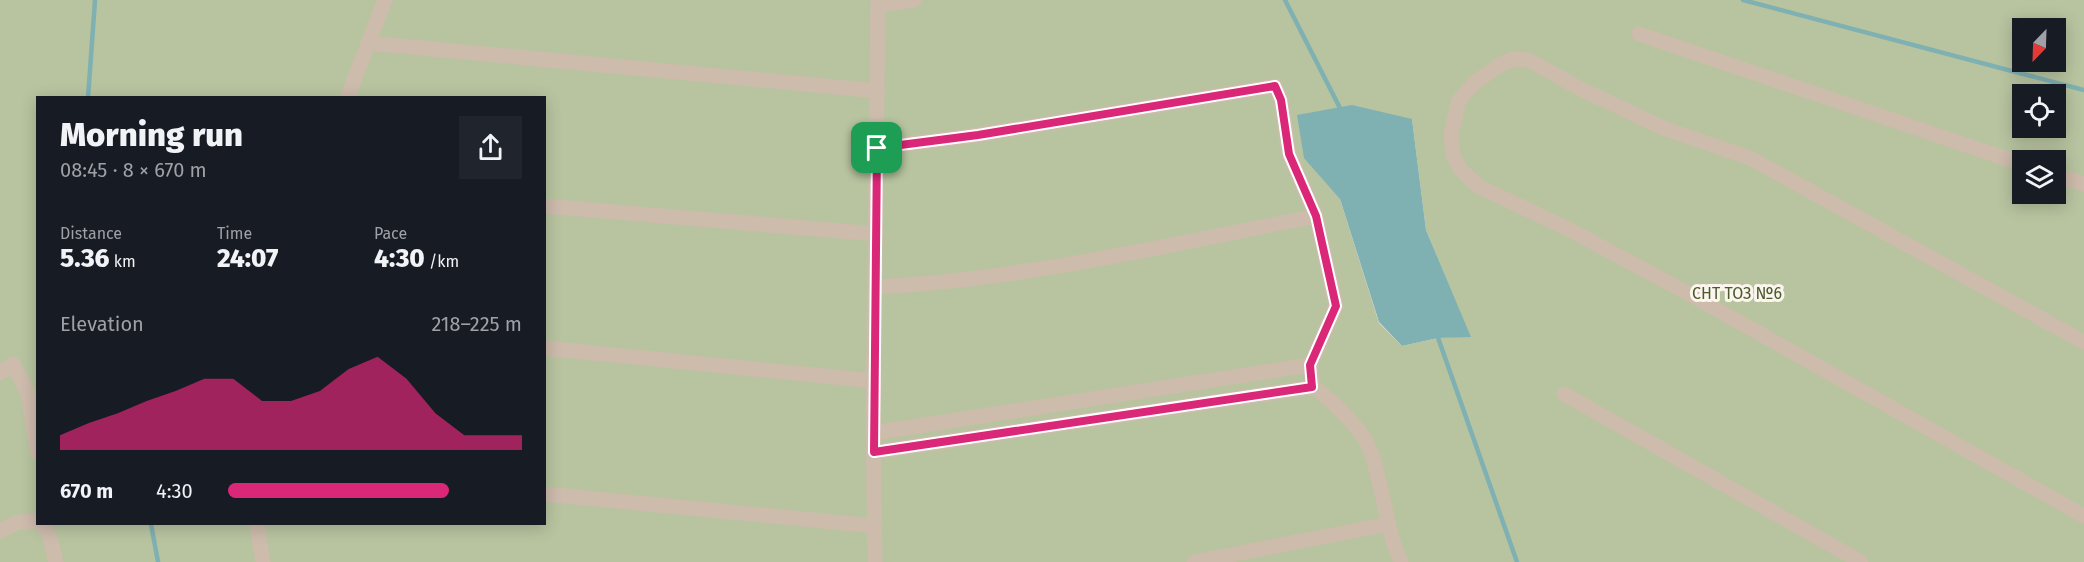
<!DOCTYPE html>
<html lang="en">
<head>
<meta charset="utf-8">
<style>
  body { margin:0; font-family:"Fira Sans",sans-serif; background:#20242c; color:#f1f3f6; height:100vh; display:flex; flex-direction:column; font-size:22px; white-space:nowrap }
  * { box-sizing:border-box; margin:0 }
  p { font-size:20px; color:#9ea1a6 }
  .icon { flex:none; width:33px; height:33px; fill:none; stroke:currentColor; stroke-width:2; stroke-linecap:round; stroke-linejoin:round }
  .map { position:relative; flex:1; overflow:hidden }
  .sheet { position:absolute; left:36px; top:96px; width:510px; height:429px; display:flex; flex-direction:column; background:#171b24; border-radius:0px; box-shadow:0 3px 15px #0003 }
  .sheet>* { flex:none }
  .needle { width:39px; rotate:203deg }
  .buttons { position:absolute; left:2012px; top:18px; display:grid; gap:12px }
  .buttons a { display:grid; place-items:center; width:54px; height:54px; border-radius:0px; background:#171b24; box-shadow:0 3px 15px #0003; font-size:30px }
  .pin { position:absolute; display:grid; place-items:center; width:51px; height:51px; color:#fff; margin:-26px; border-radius:12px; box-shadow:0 3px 9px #0006 }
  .round { display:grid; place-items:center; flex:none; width:63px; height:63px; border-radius:0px; background:#20242c }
  .summary { display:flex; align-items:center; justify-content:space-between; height:102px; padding:0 24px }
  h1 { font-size:33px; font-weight:800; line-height:45px }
  .metrics { display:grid; grid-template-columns:repeat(3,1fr); gap:9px; height:102px; padding:6px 24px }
  .metrics div { display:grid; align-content:center }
  .metrics b { font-size:26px; font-weight:800 }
  .metrics small { font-size:16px; font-weight:400 }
  .metrics p { font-size:16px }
  .chart { height:168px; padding:12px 24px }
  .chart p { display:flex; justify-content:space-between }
  .chart svg { width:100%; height:108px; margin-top:6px; fill:#db2777; opacity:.7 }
  ul { padding:0 24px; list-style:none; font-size:20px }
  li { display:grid; grid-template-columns:96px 72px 1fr; align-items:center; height:45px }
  li i { height:15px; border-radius:8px; background:#db2777 }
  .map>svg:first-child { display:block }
  .green { fill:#b8c4a0; fill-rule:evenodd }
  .water { fill:#7fb0b2 }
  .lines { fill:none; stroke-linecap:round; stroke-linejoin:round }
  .stream { stroke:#7fb0b2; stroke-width:4.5 }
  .minor { stroke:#cdbbac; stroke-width:15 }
  .route-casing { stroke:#fff; stroke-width:12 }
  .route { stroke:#db2777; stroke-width:8 }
  .labels { text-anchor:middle; stroke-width:6; stroke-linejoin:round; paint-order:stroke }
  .park-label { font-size:16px; fill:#4a5a2e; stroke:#fbf5ee }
</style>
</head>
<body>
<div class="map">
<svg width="2084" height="562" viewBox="0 0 2084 562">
  <rect width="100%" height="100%" fill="#f4ebe1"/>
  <path class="green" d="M 0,0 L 2084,0 L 2084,562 L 0,562 ZM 2022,28 L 2055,28 L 2055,62 L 2022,62 ZM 2022,94 L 2055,94 L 2055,128 L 2022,128 ZM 38,98 L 544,98 L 544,524 L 38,524 ZM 1412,119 L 1426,230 L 1470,336 L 1438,338 L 1402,346 L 1379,323 L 1340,199 ZM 2022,160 L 2055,160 L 2055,194 L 2022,194 Z"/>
  <path class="water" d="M 1352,105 L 1412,119 L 1426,230 L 1471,337 L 1438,338 L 1402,346 L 1379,322 L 1340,199 L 1304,158 L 1297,115 Z"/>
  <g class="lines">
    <path class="stream" d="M 1285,0 L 1342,112
      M 1743,0 L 2084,90
      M 88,98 L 95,0
      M 1436,332 L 1517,562
      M 151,524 L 158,562"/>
    <path class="minor" d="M 878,5 L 914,0
      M 1639,34 L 2022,164
      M 369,43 L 878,91
      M 347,98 L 385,0
      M 877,148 L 978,135 L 1275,86 L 1281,100 L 1289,154 L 1316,216 L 1336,306 L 1310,365 L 1313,387 C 1329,398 1361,428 1369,447 C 1384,484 1384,525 1401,562
      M 2055,175 L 2084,184
      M 544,206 L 876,234
      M 876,287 C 1021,280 1173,244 1316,216
      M 2084,342 L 1750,158 L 1663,128 L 1579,88 L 1529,60 L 1513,59 L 1501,64 L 1474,83 L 1459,100 L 1451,134 L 1453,155 L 1460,169 L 1478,186 L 1572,231 L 1693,296 L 2084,516
      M 544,348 L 874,381
      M 0,373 L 13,364 L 27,391 L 38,453
      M 1564,394 L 1861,562
      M 873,433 L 1310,365
      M 874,452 L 1313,387
      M 544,494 L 875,526
      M 42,524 L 49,534 L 56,562
      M 257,524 L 263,562
      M 0,531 L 18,522 L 38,521
      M 875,562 L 873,423 L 878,0
      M 1194,562 L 1389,524"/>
  </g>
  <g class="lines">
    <g class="route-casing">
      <path id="route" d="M 1275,86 L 1281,100 L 1289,154 L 1316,216 L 1336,306 L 1310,365 L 1312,387 L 874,452 L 877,148 L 978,135 Z"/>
    </g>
    <use href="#route" class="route"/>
  </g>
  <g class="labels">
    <g class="park-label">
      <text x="1737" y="299">СНТ ТОЗ №6</text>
    </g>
  </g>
</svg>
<div class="buttons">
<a><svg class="needle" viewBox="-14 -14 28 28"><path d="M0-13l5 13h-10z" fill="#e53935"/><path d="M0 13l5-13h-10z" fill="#9ea1a6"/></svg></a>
<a><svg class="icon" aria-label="locate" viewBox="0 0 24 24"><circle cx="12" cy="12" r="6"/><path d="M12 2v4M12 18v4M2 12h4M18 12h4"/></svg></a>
<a><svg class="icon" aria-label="layers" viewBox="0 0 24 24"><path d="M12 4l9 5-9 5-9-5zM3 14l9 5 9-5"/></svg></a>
</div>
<div class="pin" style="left:877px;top:148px;background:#1e9e55"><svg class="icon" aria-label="arrive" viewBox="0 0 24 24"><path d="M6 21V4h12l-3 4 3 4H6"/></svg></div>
<section class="sheet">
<div class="summary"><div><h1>Morning run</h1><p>08:45 · 8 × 670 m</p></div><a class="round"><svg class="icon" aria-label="share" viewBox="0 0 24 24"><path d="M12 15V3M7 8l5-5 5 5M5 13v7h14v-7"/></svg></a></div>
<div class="metrics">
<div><p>Distance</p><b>5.36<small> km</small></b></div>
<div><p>Time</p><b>24:07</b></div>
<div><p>Pace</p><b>4:30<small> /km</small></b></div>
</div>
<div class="chart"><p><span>Elevation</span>218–225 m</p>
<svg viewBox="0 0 160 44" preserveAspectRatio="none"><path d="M0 44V38L10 33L20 29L30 24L40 20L50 15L60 15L70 24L80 24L90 20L100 11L110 6L120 15L130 29L140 38L150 38L160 38V44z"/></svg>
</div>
<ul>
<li><b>670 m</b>4:30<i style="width:75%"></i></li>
</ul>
</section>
</div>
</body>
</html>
